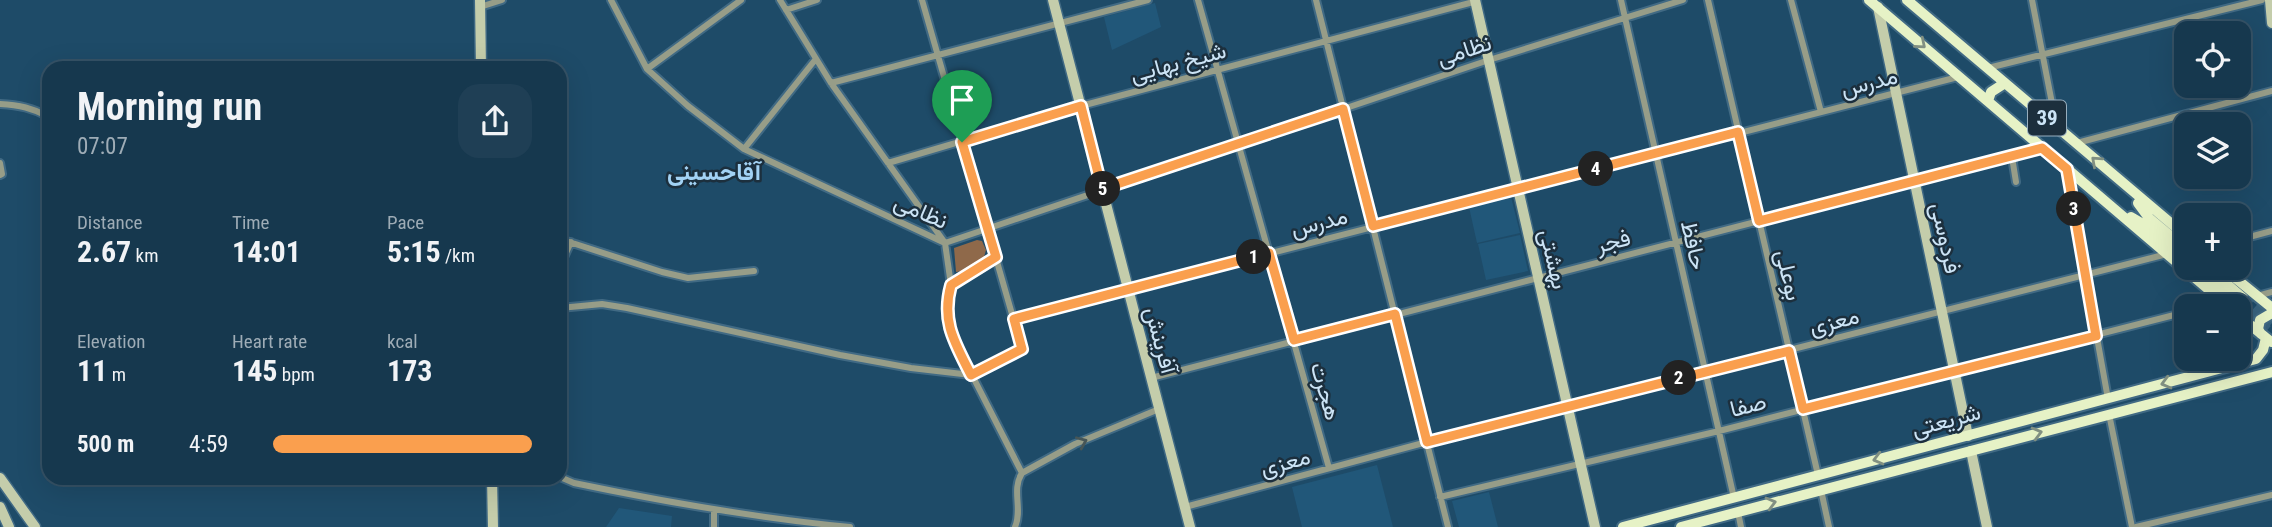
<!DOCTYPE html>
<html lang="en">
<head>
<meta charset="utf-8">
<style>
  body { margin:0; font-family:"Roboto Condensed",Vazirmatn,sans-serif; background:#1f3f55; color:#f1f3f6; height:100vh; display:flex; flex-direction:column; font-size:26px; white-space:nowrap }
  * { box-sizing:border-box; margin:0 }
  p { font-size:23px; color:#9eacb6 }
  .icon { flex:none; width:38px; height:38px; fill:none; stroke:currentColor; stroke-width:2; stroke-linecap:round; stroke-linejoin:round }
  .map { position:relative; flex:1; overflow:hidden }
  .side { position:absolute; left:42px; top:61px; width:525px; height:424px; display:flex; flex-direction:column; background:#16384e; border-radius:21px; box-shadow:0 7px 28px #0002,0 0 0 2px #355266 }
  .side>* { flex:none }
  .tools { position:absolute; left:2174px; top:21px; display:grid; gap:14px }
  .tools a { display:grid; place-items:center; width:77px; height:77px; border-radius:14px; background:#16384e; box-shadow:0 7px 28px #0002,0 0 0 2px #355266; font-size:35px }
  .pin { position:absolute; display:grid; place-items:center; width:60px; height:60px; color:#fff; margin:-72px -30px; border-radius:50% 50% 50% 0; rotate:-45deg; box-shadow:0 0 7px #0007 }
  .pin .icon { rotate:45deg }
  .km { position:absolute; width:35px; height:35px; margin:-18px; border-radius:50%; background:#222; color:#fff; font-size:19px; line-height:35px; text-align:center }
  .round { display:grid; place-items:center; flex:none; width:74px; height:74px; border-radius:21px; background:#1f3f55 }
  .summary { display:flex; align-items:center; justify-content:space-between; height:119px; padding:0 35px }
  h1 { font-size:38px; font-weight:700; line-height:52px }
  .stats { display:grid; grid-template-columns:repeat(3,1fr); gap:10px; height:119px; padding:7px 35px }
  .stats div { display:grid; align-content:center }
  .stats b { font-size:30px; font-weight:700 }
  .stats small { font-size:19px; font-weight:400 }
  .stats p { font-size:19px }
  ul { padding:0 35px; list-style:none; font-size:23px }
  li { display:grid; grid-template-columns:112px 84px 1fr; align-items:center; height:52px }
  li i { height:18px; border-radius:9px; background:#fa9f4e }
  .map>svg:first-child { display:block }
  .built { fill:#215779 }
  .green { fill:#8f694a }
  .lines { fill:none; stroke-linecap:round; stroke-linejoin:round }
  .primary-tunnel { stroke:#38627d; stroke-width:10; stroke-dasharray:10 5; stroke-linecap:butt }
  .street-casing { stroke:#416a84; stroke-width:10 }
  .secondary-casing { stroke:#416a84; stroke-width:13 }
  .primary-casing { stroke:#416a84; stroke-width:14 }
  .street { stroke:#979d88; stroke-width:6 }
  .secondary { stroke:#c4cdab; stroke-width:10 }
  .primary { stroke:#e6f2c6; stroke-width:10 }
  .oneway { stroke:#819082 }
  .oneway2 { stroke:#475657 }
  .route-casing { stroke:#fff; stroke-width:14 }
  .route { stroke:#fa9f4e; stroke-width:9 }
  .labels { text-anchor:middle; stroke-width:5; stroke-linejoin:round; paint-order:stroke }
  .shield { fill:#1c2f3d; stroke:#97aebe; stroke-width:2 }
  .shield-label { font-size:21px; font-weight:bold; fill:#cce4f6 }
  .street-label { font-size:23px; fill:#cce4f6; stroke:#1c2f3d }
  .neighbourhood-label { font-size:24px; font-weight:bold; fill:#a2d2f4; stroke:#1c2f3d }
</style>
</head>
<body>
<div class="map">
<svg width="2272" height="527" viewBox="0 0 2272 527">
  <rect width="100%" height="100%" fill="#1e4b68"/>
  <path class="built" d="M 1155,3 L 1161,27 L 1112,50 L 1104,17 Z
    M 1511,197 L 1520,233 L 1477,243 L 1469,207 Z
    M 1520,235 L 1528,271 L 1486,280 L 1478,244 Z
    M 1377,465 L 1393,527 L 1302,527 L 1292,487 Z
    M 1489,492 L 1498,527 L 1459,527 L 1452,501 Z
    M 619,508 L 672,516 L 671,527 L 606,527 Z"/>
  <path class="green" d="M 977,240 L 982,241 L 986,250 L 984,257 L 963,271 L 956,272 L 954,248 Z"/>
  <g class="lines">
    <path class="primary-tunnel" d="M 2243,298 L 2272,323
      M 2237,304 L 2270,332"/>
    <g class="street-casing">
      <path id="street" d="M 611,0 L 647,69 L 688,106 L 744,149 L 945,243 L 1489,60 L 1683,0
        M 780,0 L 831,83 L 945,243 L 951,285 L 947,300 L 948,328 L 1022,473
        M 1198,0 L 1329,468
        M 1316,0 L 1448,527
        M 1621,0 L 1734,498
        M 1708,0 L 1818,475
        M 1791,0 L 1821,112
        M 2032,0 L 2056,124
        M 480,7 L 502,0
        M 786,10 L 817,0
        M 1988,68 L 2262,0
        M 647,69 L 741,0
        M 831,83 L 1148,0
        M 0,104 C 19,105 33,108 49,117
        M 2077,143 L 2272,91
        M 744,149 L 815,60
        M 2012,157 L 2016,182
        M 0,163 L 2,174 L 0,175
        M 888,163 L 1081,106 L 1477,1
        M 2067,170 L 2108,399
        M 560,239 L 662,272 L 688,278 L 754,271
        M 2238,240 L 2272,231
        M 560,266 L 571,242
        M 951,285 L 996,257
        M 2257,296 L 2272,292
        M 2207,306 L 2223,302
        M 560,308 L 602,304 L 627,308 L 840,355 L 911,368 L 971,375 L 1022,349 L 922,0
        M 1014,319 L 1958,77
        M 1151,378 L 2042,148
        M 2109,414 L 2132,527
        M 560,477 L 574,483 C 665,502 757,518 850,527
        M 1821,490 L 1829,527
        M 1440,497 L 1719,431 L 2186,312
        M 1185,507 L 1427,442 L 2167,254
        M 1738,512 L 1741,527
        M 714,527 L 714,509
        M 1015,527 C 1023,509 1011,490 1022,473 L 1075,444 L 1159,409
        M 2136,527 L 2272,495"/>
    </g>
    <g class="secondary-casing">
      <path id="secondary" d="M 480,0 L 481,68
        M 1053,0 L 1190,527
        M 1475,0 L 1595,527
        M 2270,0 L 2272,23
        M 1878,7 L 1968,436
        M 1971,451 L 1987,527
        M 0,478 L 35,527
        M 492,478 L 493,527
        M 0,507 L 9,527"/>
    </g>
    <g class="primary-casing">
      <path id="primary" d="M 1869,0 L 2228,306
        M 1907,0 L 2186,236
        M 1988,101 L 1991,92 L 2005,83
        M 2138,203 L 2149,218 L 2186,249
        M 2131,217 L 2143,224 L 2186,260
        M 2195,268 L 2237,304
        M 2208,268 L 2243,298
        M 2223,268 L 2272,308
        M 2238,315 L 2271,342
        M 2261,334 L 2258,329 L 2260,320 L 2272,313
        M 1623,527 L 2256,359 L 2263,350 L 2266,338
        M 1681,527 L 2272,372"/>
    </g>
    <use href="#street" class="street"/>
    <use href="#secondary" class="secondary"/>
    <use href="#primary" class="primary"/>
  </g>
  <defs><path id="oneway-chevron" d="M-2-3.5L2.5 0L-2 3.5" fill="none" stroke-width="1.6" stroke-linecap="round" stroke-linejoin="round" transform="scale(1.75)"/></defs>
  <g class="oneway">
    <use href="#oneway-chevron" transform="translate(1921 44) rotate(40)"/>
    <use href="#oneway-chevron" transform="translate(2096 161) rotate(-138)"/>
    <use href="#oneway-chevron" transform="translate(2166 383) rotate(165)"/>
    <use href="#oneway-chevron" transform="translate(2037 433) rotate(-15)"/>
    <use href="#oneway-chevron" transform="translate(1878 459) rotate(165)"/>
    <use href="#oneway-chevron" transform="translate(1771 503) rotate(-15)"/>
  </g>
  <use class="oneway2" href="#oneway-chevron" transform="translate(1082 442) rotate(-23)"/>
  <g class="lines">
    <g class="route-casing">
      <path id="route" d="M 1081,106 L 1102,189 L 1343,109 L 1373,226 L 1738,132 L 1759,221 L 2042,148 L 2067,169 L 2096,336 L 1803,409 L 1789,351 L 1427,442 L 1395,314 L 1294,340 L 1269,253 L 1014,319 L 1022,349 L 971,375 C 955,343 941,322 951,285 L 996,257 L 962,142 Z"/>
    </g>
    <use href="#route" class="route"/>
  </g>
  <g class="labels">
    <rect class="shield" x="2028" y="100.5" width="38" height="35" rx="5"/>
    <g class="shield-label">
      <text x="2047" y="125">39</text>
    </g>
    <g class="street-label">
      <text transform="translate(1464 50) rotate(-18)" y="8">نظامی</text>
      <text transform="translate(1178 62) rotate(-15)" y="8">شیخ بهایی</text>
      <text transform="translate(1869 82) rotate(-14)" y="8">مدرس</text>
      <text transform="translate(921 211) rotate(23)" y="8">نظامی</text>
      <text transform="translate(1319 222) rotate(-14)" y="8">مدرس</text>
      <text transform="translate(1946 238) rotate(78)" y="8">فردوسی</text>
      <text transform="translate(1613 241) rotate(-15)" y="8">فجر</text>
      <text transform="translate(1694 245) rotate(77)" y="8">حافظ</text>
      <text transform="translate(1554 259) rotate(77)" y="8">بهشتی</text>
      <text transform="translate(1789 275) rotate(77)" y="8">بوعلی</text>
      <text transform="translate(1834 321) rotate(-14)" y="8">معزی</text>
      <text transform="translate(1161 340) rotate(75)" y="8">آفرینش</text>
      <text transform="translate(1326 391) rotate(74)" y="8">هجرت</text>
      <text transform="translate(1748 405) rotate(-14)" y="8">صفا</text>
      <text transform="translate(1946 420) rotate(-15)" y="8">شریعتی</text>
      <text transform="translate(1285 462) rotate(-15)" y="8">معزی</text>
    </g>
    <g class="neighbourhood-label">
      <text x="714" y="180">آقاحسینی</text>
    </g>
  </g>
</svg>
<div class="tools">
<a><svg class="icon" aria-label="locate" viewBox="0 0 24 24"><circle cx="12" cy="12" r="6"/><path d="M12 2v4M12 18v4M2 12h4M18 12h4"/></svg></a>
<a><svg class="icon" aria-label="layers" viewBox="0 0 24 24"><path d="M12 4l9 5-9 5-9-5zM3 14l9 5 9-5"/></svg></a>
<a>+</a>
<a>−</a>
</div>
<div class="pin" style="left:962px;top:142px;background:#1e9e55"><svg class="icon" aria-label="arrive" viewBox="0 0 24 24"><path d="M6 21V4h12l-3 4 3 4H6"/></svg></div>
<b class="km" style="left:1254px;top:257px">1</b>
<b class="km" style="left:1679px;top:378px">2</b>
<b class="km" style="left:2074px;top:209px">3</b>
<b class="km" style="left:1596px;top:169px">4</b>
<b class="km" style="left:1103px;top:189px">5</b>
<section class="side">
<div class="summary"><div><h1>Morning run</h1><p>07:07</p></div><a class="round"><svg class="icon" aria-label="share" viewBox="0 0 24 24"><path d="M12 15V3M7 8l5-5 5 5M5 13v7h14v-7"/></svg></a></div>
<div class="stats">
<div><p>Distance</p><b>2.67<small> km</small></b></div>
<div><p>Time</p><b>14:01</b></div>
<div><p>Pace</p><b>5:15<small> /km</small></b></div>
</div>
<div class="stats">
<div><p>Elevation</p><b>11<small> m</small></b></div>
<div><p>Heart rate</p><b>145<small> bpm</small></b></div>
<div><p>kcal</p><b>173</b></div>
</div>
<ul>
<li><b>500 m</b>4:59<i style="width:100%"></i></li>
</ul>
</section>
</div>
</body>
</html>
